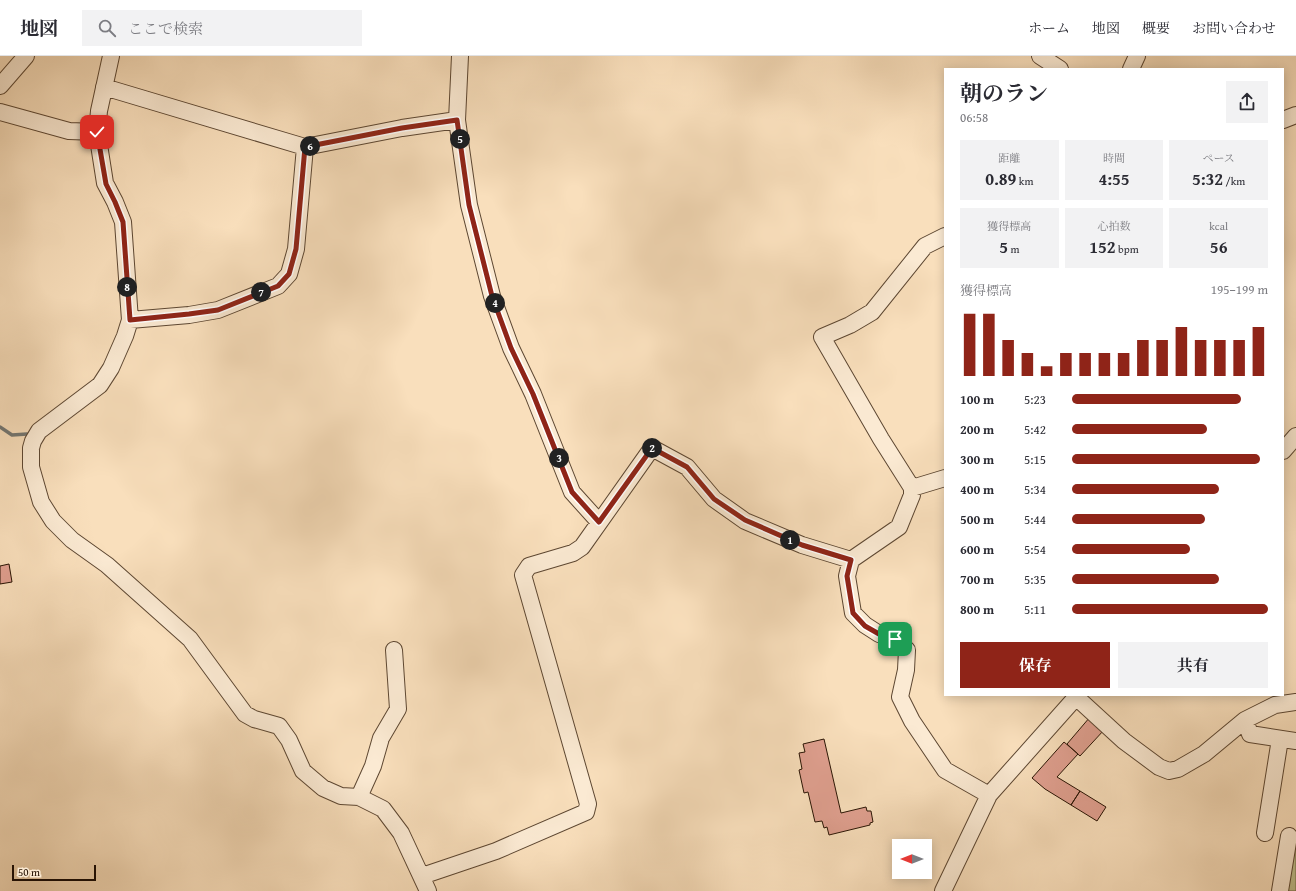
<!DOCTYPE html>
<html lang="ja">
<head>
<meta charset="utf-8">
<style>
  body { margin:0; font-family:"Gentium Book Plus","Noto Serif JP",serif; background:#f2f2f3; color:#2b2b33; height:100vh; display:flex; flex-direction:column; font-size:15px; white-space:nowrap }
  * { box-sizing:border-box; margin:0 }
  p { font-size:13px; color:#7c7c81 }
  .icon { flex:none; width:22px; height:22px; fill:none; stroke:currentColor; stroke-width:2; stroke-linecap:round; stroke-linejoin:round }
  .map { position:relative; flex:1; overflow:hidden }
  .side { position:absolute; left:944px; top:12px; width:340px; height:628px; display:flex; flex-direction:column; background:#fff; border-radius:0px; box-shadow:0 2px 10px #0003 }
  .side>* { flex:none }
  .needle { width:26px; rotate:270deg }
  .fabs { position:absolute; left:892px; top:783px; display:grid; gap:8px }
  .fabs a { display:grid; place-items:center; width:40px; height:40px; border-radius:0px; background:#fff; box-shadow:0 2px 10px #0003; font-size:20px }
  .scale { position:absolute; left:12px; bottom:10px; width:84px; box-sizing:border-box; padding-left:4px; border:2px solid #291404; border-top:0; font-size:11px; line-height:14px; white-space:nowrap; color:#291404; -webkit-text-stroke:3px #fbead3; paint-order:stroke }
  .pin { position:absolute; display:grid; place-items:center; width:34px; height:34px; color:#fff; margin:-17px; border-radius:8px; box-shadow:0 2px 6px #0006 }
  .km { position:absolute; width:20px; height:20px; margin:-10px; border-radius:50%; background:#222; color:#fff; font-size:11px; line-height:20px; text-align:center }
  .round { display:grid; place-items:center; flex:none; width:42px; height:42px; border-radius:0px; background:#f2f2f3 }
  .summary { display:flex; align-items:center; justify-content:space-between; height:68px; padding:0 16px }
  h1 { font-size:22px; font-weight:700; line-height:30px }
  .stats { display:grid; grid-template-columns:repeat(3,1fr); gap:6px; height:68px; padding:4px 16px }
  .stats div { display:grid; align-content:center; border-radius:0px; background:#f2f2f3; text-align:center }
  .stats b { font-size:17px; font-weight:700 }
  .stats small { font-size:11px; font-weight:400 }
  .stats p { font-size:11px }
  .chart { height:112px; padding:8px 16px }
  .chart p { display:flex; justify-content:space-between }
  .chart svg { width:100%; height:72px; margin-top:4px; stroke:#8f2418; stroke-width:6 }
  .button { display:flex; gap:8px; margin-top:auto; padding:8px 16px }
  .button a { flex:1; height:46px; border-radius:0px; background:#8f2418; color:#fff; font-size:16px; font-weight:700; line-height:46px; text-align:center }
  .button a+a { background:#f2f2f3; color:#2b2b33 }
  ul { padding:0 16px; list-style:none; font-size:13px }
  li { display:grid; grid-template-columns:64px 48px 1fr; align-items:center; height:30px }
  li i { height:10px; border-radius:5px; background:#8f2418 }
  header { display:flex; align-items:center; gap:24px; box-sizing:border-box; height:56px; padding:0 20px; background:#fff; border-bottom:1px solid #e1e1e2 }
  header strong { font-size:19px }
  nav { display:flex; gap:22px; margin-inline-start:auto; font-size:14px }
  .search { width:280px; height:36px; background:#f2f2f3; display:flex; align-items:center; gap:10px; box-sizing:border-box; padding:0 14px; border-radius:0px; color:#7c7c81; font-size:15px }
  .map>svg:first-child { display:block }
  .green { fill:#c1c18e; stroke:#756a49 }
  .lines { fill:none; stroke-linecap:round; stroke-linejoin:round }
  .stream { stroke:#737773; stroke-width:3.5 }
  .building { fill:#e0a090; stroke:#291404 }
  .minor-casing { stroke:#5d4732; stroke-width:18 }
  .minor { stroke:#fbead3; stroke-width:16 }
  .route-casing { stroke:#fff; stroke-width:8 }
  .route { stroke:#8f2418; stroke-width:5 }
</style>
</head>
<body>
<header>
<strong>地図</strong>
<div class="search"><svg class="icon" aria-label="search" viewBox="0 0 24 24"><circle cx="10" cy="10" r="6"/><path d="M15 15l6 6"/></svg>ここで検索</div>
<nav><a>ホーム</a><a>地図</a><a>概要</a><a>お問い合わせ</a></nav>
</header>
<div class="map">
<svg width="1296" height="835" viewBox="0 0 1296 835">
  <rect width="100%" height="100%" fill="#f9dfbc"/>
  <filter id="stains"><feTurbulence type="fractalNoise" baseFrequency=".005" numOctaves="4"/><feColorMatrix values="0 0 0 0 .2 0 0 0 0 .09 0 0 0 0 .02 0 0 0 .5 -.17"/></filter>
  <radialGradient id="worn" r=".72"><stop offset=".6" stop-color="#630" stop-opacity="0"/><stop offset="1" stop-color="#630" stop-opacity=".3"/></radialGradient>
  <path class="green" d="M 1296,787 L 1296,835 L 1287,835 L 1295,788 Z"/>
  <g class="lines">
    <path class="stream" d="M 0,371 L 12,379 L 27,378"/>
  </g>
  <path class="building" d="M 9,508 L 12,526 L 0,528 L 0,510 Z
    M 1090,661 L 1104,674 L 1080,700 L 1067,688 Z
    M 824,683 L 841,757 L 866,751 L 867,755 L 871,755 L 873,766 L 870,767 L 870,769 L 829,779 L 827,771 L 824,772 L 822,765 L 815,766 L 808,736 L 804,737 L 799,714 L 802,713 L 799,697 L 805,696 L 803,688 Z
    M 1064,686 L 1078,698 L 1057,721 L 1080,735 L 1071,749 L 1045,733 L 1032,722 Z
    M 1080,735 L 1106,751 L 1097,765 L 1071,749 Z"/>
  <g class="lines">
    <g class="minor-casing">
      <path id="minor" d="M 111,0 L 99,55 L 97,76 L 105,127 L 115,146 L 123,166 L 130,264 L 125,280 L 111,312 L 100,329 L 39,375 L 33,385 L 31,392 L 31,411 L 41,446 L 53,465 L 72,484 L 107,509 L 190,583 L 245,658 L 254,663 L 279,670 L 289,684 L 303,715 L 323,732 L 341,740 L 359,741 L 383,753 L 401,777 L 428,835
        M 460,0 L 457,64 L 469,149 L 492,240 L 511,292 L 533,338 L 572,436 L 599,466
        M 1040,0 L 1060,13
        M 1131,13 L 1137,0
        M 0,30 L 26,0
        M 104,31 L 305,91 L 402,72 L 457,64
        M 0,56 L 69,75 L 97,76
        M 1283,64 L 1296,59
        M 945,180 L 925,190 L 872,256 L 850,269 L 822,281 L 881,383 L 912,432 L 912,439 L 899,471 L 851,504 L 847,520 L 853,557 L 865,569 L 879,578 L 895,583 L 907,594 L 906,614 L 900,641 L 912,665 L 945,714 L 989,739
        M 130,264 L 189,259 L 218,254 L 278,230 L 289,218 L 296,193 L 305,91
        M 1283,395 L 1296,380
        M 912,432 L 945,422
        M 1076,641 L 1124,685 L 1159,711 L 1169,715 L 1178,713 L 1204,698 L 1245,664 L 1275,649 L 1296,646
        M 1245,664 L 1250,678 L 1296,685
        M 359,741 L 373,710 L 381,682 L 398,653 L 394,594
        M 1265,777 L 1280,683
        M 422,820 L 496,795 L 586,756 L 588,748 L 523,519 L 529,510 L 573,497 L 582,491 L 652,392 L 687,411 L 714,443 L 745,465 L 802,489 L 851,504
        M 943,835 L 989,739 L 1078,639
        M 1280,835 L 1289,780"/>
    </g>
    <use href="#minor" class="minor"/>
  </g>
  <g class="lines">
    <g class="route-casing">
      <path id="route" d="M 97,76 L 106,128 L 115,146 L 123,166 L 130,264 L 189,258 L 218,254 L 278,230 L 289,218 L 296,193 L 305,91 L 402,72 L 457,64 L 469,149 L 492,240 L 511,292 L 533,338 L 572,436 L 599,466 L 652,392 L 687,411 L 714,443 L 745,464 L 802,489 L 851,504 L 847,520 L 853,557 L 865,570 L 879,578 L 895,583"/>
    </g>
    <use href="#route" class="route"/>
  </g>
  <rect width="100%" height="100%" filter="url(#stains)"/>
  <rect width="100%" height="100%" fill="url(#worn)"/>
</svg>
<div class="fabs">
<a><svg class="needle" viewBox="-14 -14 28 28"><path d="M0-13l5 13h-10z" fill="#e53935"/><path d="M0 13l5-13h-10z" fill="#7c7c81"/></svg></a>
</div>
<div class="scale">50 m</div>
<div class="pin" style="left:895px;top:583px;background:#1e9e55"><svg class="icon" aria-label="arrive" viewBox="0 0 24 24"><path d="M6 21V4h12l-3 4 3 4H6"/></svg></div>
<div class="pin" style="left:97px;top:76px;background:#d93025"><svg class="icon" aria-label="check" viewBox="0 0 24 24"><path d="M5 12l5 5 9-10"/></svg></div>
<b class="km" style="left:790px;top:484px">1</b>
<b class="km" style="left:652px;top:392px">2</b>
<b class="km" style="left:559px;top:402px">3</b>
<b class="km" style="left:495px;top:247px">4</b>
<b class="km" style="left:460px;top:83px">5</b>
<b class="km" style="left:310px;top:90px">6</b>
<b class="km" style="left:261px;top:236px">7</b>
<b class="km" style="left:127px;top:231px">8</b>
<section class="side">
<div class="summary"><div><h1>朝のラン</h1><p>06:58</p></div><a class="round"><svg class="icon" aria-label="share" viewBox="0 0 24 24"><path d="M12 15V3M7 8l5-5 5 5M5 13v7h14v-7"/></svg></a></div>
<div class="stats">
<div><p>距離</p><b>0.89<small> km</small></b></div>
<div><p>時間</p><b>4:55</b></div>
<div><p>ペース</p><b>5:32<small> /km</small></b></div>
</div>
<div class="stats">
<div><p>獲得標高</p><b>5<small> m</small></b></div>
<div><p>心拍数</p><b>152<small> bpm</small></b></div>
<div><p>kcal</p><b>56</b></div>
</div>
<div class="chart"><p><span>獲得標高</span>195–199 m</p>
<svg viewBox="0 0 160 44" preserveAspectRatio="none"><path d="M5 44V6M15 44V6M25 44V22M35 44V30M45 44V38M55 44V30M65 44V30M75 44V30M85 44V30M95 44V22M105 44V22M115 44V14M125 44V22M135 44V22M145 44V22M155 44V14"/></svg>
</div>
<ul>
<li><b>100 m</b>5:23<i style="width:86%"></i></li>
<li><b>200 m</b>5:42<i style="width:69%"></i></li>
<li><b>300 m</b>5:15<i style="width:96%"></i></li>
<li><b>400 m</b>5:34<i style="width:75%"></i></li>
<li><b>500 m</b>5:44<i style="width:68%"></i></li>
<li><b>600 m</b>5:54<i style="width:60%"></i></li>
<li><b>700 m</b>5:35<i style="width:75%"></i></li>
<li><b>800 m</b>5:11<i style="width:100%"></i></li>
</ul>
<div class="button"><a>保存</a><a>共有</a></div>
</section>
</div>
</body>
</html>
